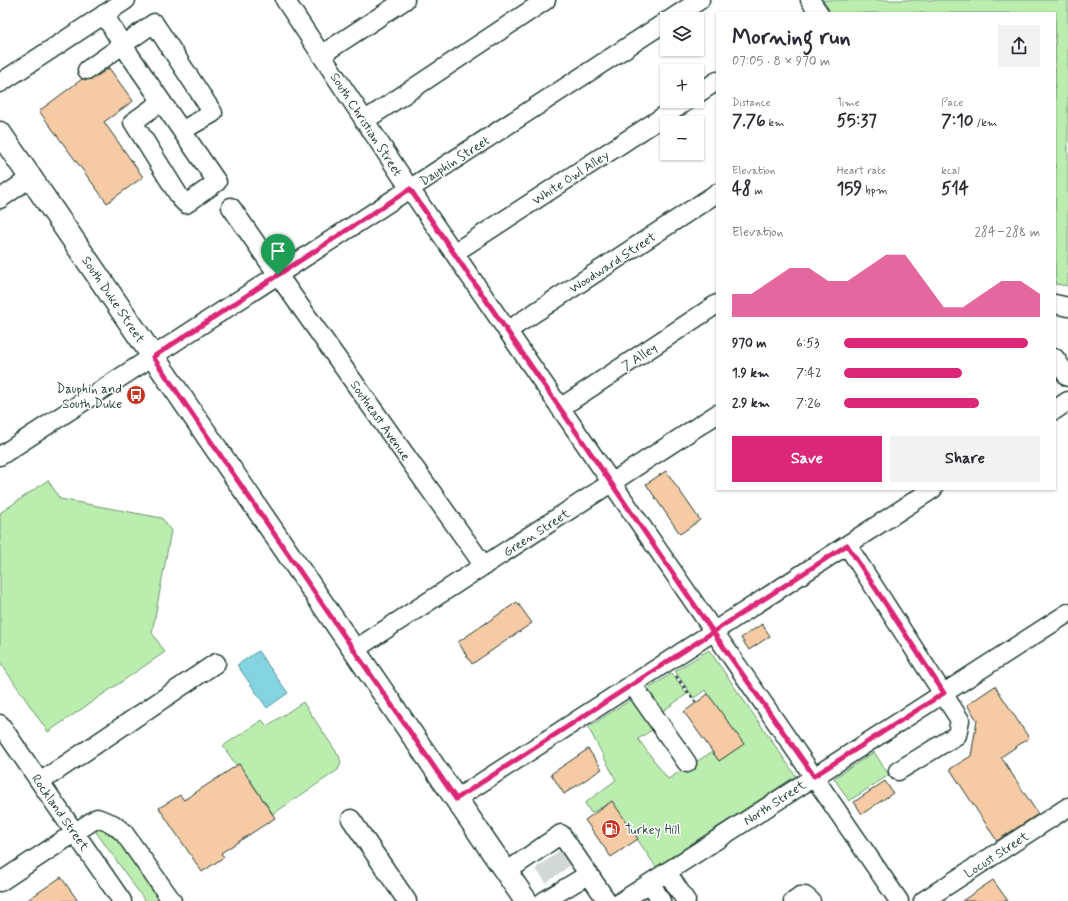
<!DOCTYPE html>
<html lang="en">
<head>
<meta charset="utf-8">
<style>
  body { margin:0; font-family:Mynerve,sans-serif; background:#f2f2f3; color:#2b2b33; height:100vh; display:flex; flex-direction:column; font-size:15px; white-space:nowrap }
  * { box-sizing:border-box; margin:0 }
  p { font-size:13px; color:#7c7c81 }
  .icon { flex:none; width:22px; height:22px; fill:none; stroke:currentColor; stroke-width:2; stroke-linecap:round; stroke-linejoin:round }
  .map { position:relative; flex:1; overflow:hidden }
  .details { position:absolute; left:716px; top:12px; width:340px; height:478px; display:flex; flex-direction:column; background:#fff; border-radius:0px; box-shadow:0 1px 3px #0004 }
  .details>* { flex:none }
  .tools { position:absolute; left:660px; top:12px; display:grid; gap:8px }
  .tools a { display:grid; place-items:center; width:44px; height:44px; border-radius:0px; background:#fff; box-shadow:0 1px 3px #0004; font-size:20px }
  .pin { position:absolute; display:grid; place-items:center; width:34px; height:34px; color:#fff; margin:-41px -17px; border-radius:50% 50% 50% 0; rotate:-45deg; box-shadow:0 0 4px #0007 }
  .pin .icon { rotate:45deg }
  .round { display:grid; place-items:center; flex:none; width:42px; height:42px; border-radius:0px; background:#f2f2f3 }
  .headline { display:flex; align-items:center; justify-content:space-between; height:68px; padding:0 16px }
  h1 { font-size:22px; font-weight:700; line-height:30px }
  .stats { display:grid; grid-template-columns:repeat(3,1fr); gap:6px; height:68px; padding:4px 16px }
  .stats div { display:grid; align-content:center }
  .stats b { font-size:17px; font-weight:700 }
  .stats small { font-size:11px; font-weight:400 }
  .stats p { font-size:11px }
  .chart { height:112px; padding:8px 16px }
  .chart p { display:flex; justify-content:space-between }
  .chart svg { width:100%; height:72px; margin-top:4px; fill:#db2777; opacity:.7 }
  .cta { display:flex; gap:8px; margin-top:auto; padding:8px 16px }
  .cta a { flex:1; height:46px; border-radius:0px; background:#db2777; color:#fff; font-size:16px; font-weight:700; line-height:46px; text-align:center }
  .cta a+a { background:#f2f2f3; color:#2b2b33 }
  ul { padding:0 16px; list-style:none; font-size:13px }
  li { display:grid; grid-template-columns:64px 48px 1fr; align-items:center; height:30px }
  li i { height:10px; border-radius:5px; background:#db2777 }
  .map>svg:first-child { display:block }
  .green { fill:#bbedae; stroke:#6d9571 }
  .water { fill:#83d3e0; stroke:#5b979b }
  .building { fill:#f5caa4; stroke:#1f3d34 }
  .lines { fill:none; stroke-linecap:round; stroke-linejoin:round }
  .minor-tunnel { stroke:#d2d8d6; stroke-width:18; stroke-dasharray:18 9; stroke-linecap:butt }
  .minor-casing { stroke:#1f3d34; stroke-width:21 }
  .major-casing { stroke:#1f3d34; stroke-width:25 }
  .path { stroke:#1f3d34; stroke-width:2.5; stroke-dasharray:3 3; stroke-linecap:butt }
  .minor { stroke:#fff; stroke-width:18 }
  .major { stroke:#fff; stroke-width:22 }
  .route-casing { stroke:#fff; stroke-width:8 }
  .route { stroke:#db2777; stroke-width:5 }
  .labels { text-anchor:middle; stroke-width:3; stroke-linejoin:round; paint-order:stroke }
  .street-label { font-size:13px; fill:#1f3d34; stroke:#fff }
  .poi-label { font-size:13px; fill:#1f3d34; stroke:#fff; text-anchor:end }
</style>
</head>
<body>
<div class="map">
<svg width="1068" height="901" viewBox="0 0 1068 901">
  <rect width="100%" height="100%" fill="#fff"/>
  <filter id="ink" filterUnits="userSpaceOnUse"><feTurbulence type="fractalNoise" baseFrequency=".025" numOctaves="2"/><feDisplacementMap in="SourceGraphic" scale="8" xChannelSelector="R" yChannelSelector="G"/><feConvolveMatrix kernelMatrix="1 2 1 2 8 2 1 2 1" color-interpolation-filters="sRGB"/></filter>
  <g filter="url(#ink)">
    <path class="green" d="M 820,0 L 1068,0 L 1068,286 L 1055,284 L 1055,13 L 829,13 Z
      M 48,480 L 60,499 L 162,518 L 171,531 L 152,633 L 165,652 L 48,732 L 0,662 L 0,513 Z
      M 709,650 L 796,776 L 656,867 L 612,802 L 591,813 L 585,803 L 616,780 L 588,727 L 632,699 L 652,730 L 638,739 L 668,779 L 712,752 L 719,761 L 743,744 L 705,690 L 694,698 L 675,671 Z
      M 672,673 L 687,694 L 660,713 L 644,692 Z
      M 303,702 L 339,756 L 341,763 L 338,770 L 273,814 L 239,764 L 236,765 L 223,746 L 262,720 L 267,726 Z
      M 874,752 L 889,775 L 849,801 L 834,778 Z
      M 110,827 L 161,901 L 145,901 L 96,832 L 98,828 Z"/>
    <path class="water" d="M 258,651 L 288,693 L 267,708 L 237,665 Z"/>
    <path class="building" d="M 109,68 L 133,101 L 104,122 L 143,177 L 107,203 L 39,111 L 82,79 L 93,79 Z
      M 666,471 L 700,520 L 680,534 L 646,484 Z
      M 517,602 L 532,623 L 472,664 L 458,642 Z
      M 762,624 L 770,636 L 749,650 L 741,638 Z
      M 995,686 L 1029,738 L 1001,757 L 1038,814 L 997,841 L 950,769 L 971,756 L 977,720 L 967,705 Z
      M 708,694 L 744,744 L 719,761 L 684,712 Z
      M 588,749 L 602,769 L 564,794 L 551,774 Z
      M 239,764 L 275,818 L 221,853 L 224,857 L 202,872 L 159,808 L 180,795 L 184,800 Z
      M 885,781 L 893,793 L 862,814 L 854,802 Z
      M 612,801 L 638,839 L 611,857 L 585,820 Z
      M 61,877 L 78,901 L 26,901 Z
      M 993,880 L 1008,901 L 962,901 Z"/>
    <g class="lines">
      <path class="minor-tunnel" d="M 554,855 L 567,871
        M 543,863 L 555,880"/>
      <g class="minor-casing">
        <path id="minor" d="M 285,0 L 410,189 L 899,901
          M 810,0 L 819,13
          M 104,14 L 122,44 L 217,182 L 186,204 L 181,199 L 133,122 L 161,102
          M 671,19 L 700,0
          M 321,55 L 405,0
          M 87,70 L 154,23 L 213,113 L 183,130
          M 0,83 L 126,0
          M 697,94 L 717,81
          M 364,121 L 546,0
          M 0,199 L 30,178
          M 231,207 L 278,275 L 484,566
          M 454,253 L 687,101
          M 1055,304 L 1068,307
          M 507,331 L 717,193
          M 1055,358 L 1068,377
          M 560,408 L 717,304
          M 1055,410 L 1068,401
          M 0,456 L 667,21
          M 847,545 L 960,720 L 957,735 L 898,771
          M 354,650 L 717,414
          M 632,684 L 687,763
          M 0,724 L 122,901
          M 40,782 L 216,663
          M 456,799 L 933,489
          M 351,819 L 407,901
          M 506,872 L 561,834 L 607,901
          M 667,872 L 686,901
          M 0,882 L 97,818 L 113,824 L 124,833 L 172,901
          M 651,883 L 661,901
          M 544,901 L 589,874
          M 622,901 L 1068,613
          M 793,901 L 800,896 L 805,896 L 811,901
          M 923,901 L 1068,807"/>
      </g>
      <g class="major-casing">
        <path id="major" d="M 0,133 L 526,901"/>
      </g>
      <path class="path" d="M 676,676 L 696,703"/>
      <use href="#minor" class="minor"/>
      <use href="#major" class="major"/>
    </g>
  </g>
  <g class="lines" filter="url(#ink)">
    <g class="route-casing">
      <path id="route" d="M 278,275 L 153,357 L 456,799 L 713,632 L 814,776 L 944,693 L 847,545 L 713,632 L 410,189 L 278,275"/>
    </g>
    <use href="#route" class="route"/>
  </g>
  <defs>
    <g id="bus-disc" transform="scale(1)"><circle r="9.5" fill="#c8321e" stroke="#fff"/><path d="M-5-6H5V4H4V6H2V4H-2V6H-4V4H-5ZM-3.5-4V0h7V-4ZM-3.5 1.2v1.5H-2V1.2ZM2 1.2v1.5H3.5V1.2Z" fill="#fff"/></g>
    <g id="fuel-disc" transform="scale(1)"><circle r="9.5" fill="#c8321e" stroke="#fff"/><path d="M-5.5-6h7V0h2V4h1.3V-2.5L3-4.5l.8-.8L6-3V5H2.5V1h-1V6h-7ZM-4.2-4.7v3.2H.2V-4.7Z" fill="#fff"/></g>
  </defs>
  <g fill-rule="evenodd">
    <use href="#bus-disc" x="136" y="395"/>
    <use href="#fuel-disc" x="611" y="829"/>
  </g>
  <g class="labels">
    <g class="street-label">
      <text transform="translate(367 124) rotate(57)" y="5">South Christian Street</text>
      <text transform="translate(454 160) rotate(-33)" y="5">Dauphin Street</text>
      <text transform="translate(570 177) rotate(-33)" y="5">White Owl Alley</text>
      <text transform="translate(612 262) rotate(-33)" y="5">Woodward Street</text>
      <text transform="translate(114 299) rotate(56)" y="5">South Duke Street</text>
      <text transform="translate(639 356) rotate(-33)" y="5">7 Alley</text>
      <text transform="translate(381 420) rotate(55)" y="5">Southeast Avenue</text>
      <text transform="translate(536 532) rotate(-33)" y="5">Green Street</text>
      <text transform="translate(774 802) rotate(-33)" y="5">North Street</text>
      <text transform="translate(61 812) rotate(55)" y="5">Rockland Street</text>
      <text transform="translate(996 854) rotate(-33)" y="5">Locust Street</text>
    </g>
    <g class="poi-label">
      <text x="122" y="393">Dauphin and<tspan x="122" dy="15">South Duke</tspan></text>
      <text x="625" y="834" text-anchor="start">Turkey Hill</text>
    </g>
  </g>
</svg>
<div class="tools">
<a><svg class="icon" aria-label="layers" viewBox="0 0 24 24"><path d="M12 4l9 5-9 5-9-5zM3 14l9 5 9-5"/></svg></a>
<a>+</a>
<a>−</a>
</div>
<div class="pin" style="left:278px;top:275px;background:#1e9e55"><svg class="icon" aria-label="arrive" viewBox="0 0 24 24"><path d="M6 21V4h12l-3 4 3 4H6"/></svg></div>
<section class="details">
<div class="headline"><div><h1>Morning run</h1><p>07:05 · 8 × 970 m</p></div><a class="round"><svg class="icon" aria-label="share" viewBox="0 0 24 24"><path d="M12 15V3M7 8l5-5 5 5M5 13v7h14v-7"/></svg></a></div>
<div class="stats">
<div><p>Distance</p><b>7.76<small> km</small></b></div>
<div><p>Time</p><b>55:37</b></div>
<div><p>Pace</p><b>7:10<small> /km</small></b></div>
</div>
<div class="stats">
<div><p>Elevation</p><b>48<small> m</small></b></div>
<div><p>Heart rate</p><b>159<small> bpm</small></b></div>
<div><p>kcal</p><b>514</b></div>
</div>
<div class="chart"><p><span>Elevation</span>284–288 m</p>
<svg viewBox="0 0 160 44" preserveAspectRatio="none"><path d="M0 44V30L10 30L20 22L30 14L40 14L50 22L60 22L70 14L80 6L90 6L100 22L110 38L120 38L130 30L140 22L150 22L160 30V44z"/></svg>
</div>
<ul>
<li><b>970 m</b>6:53<i style="width:94%"></i></li>
<li><b>1.9 km</b>7:42<i style="width:60%"></i></li>
<li><b>2.9 km</b>7:26<i style="width:69%"></i></li>
</ul>
<div class="cta"><a>Save</a><a>Share</a></div>
</section>
</div>
</body>
</html>
